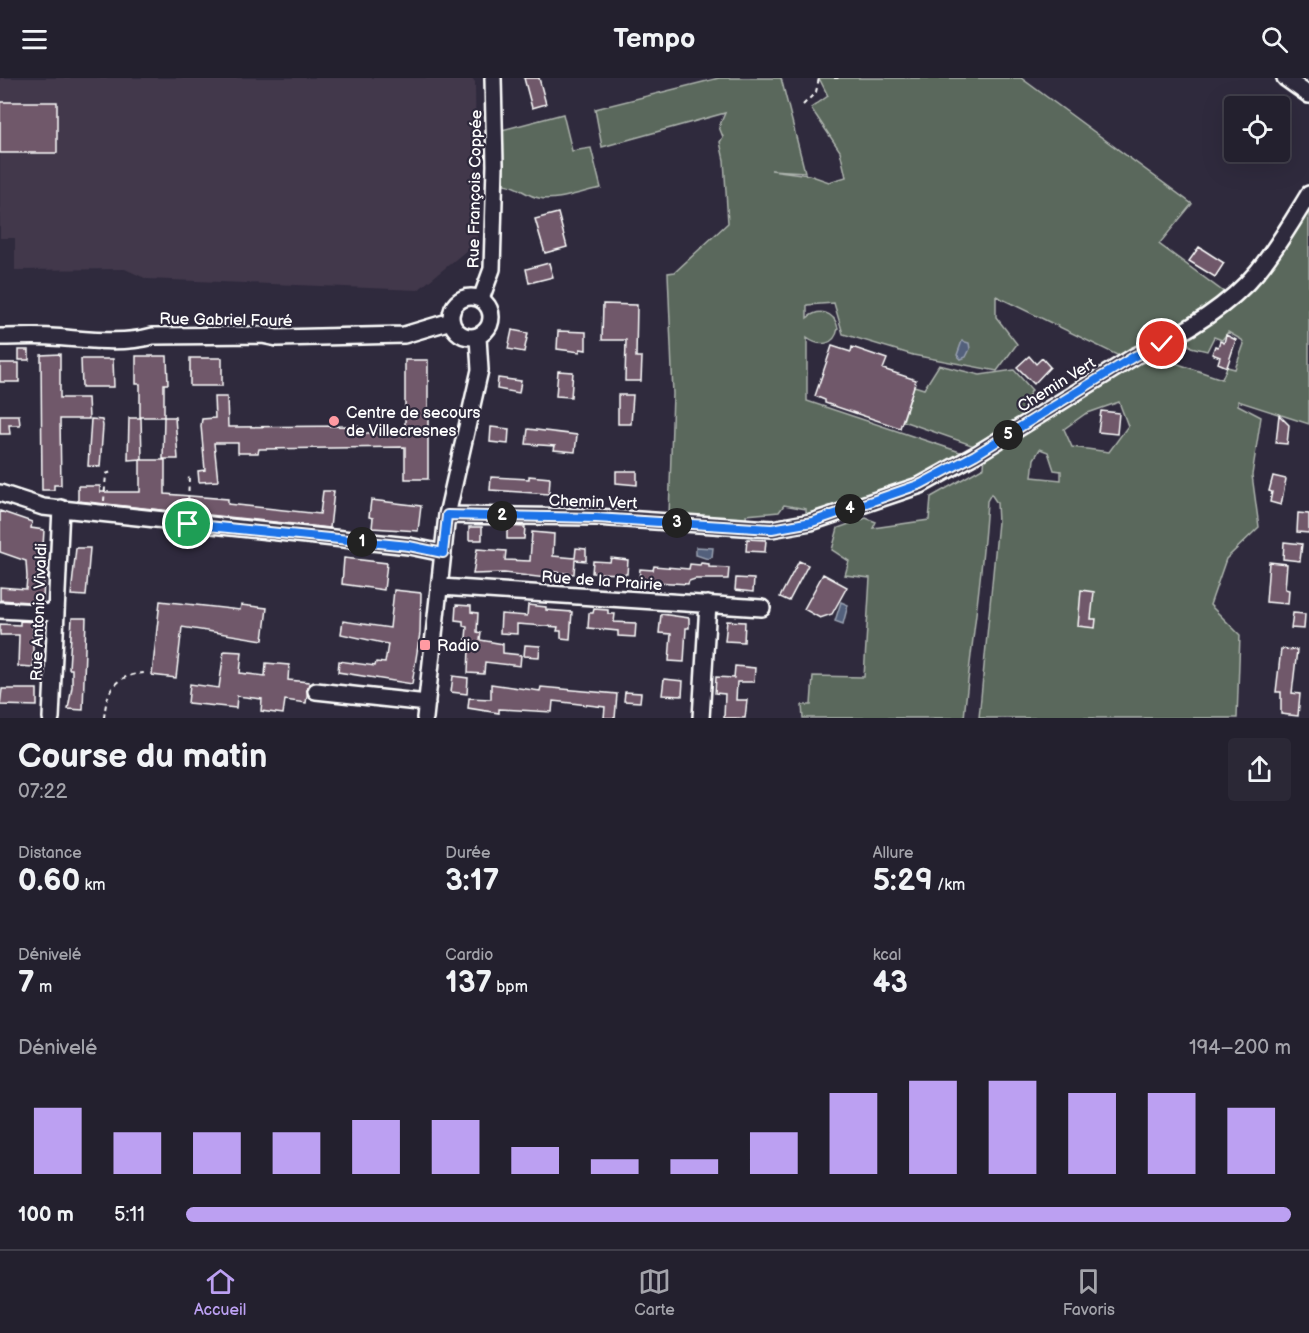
<!DOCTYPE html>
<html lang="fr">
<head>
<meta charset="utf-8">
<style>
  body { margin:0; font-family:"Balsamiq Sans",sans-serif; background:#2b2836; color:#f1f3f6; height:100vh; display:flex; flex-direction:column; font-size:22px; white-space:nowrap }
  * { box-sizing:border-box; margin:0 }
  p { font-size:20px; color:#a3a3aa }
  .icon { flex:none; width:33px; height:33px; fill:none; stroke:currentColor; stroke-width:2; stroke-linecap:round; stroke-linejoin:round }
  .map { position:relative; height:640px; overflow:hidden }
  .side { display:flex; flex-direction:column; background:#23202e; flex:1 }
  .side>* { flex:none }
  .fabs { position:absolute; left:1224px; top:18px; display:grid; gap:12px }
  .fabs a { display:grid; place-items:center; width:66px; height:66px; border-radius:6px; background:#23202e; box-shadow:0 6px 24px #0002,0 0 0 2px #403e4a; font-size:30px }
  .pin { position:absolute; display:grid; place-items:center; width:51px; height:51px; color:#fff; margin:-26px; border:3px solid #fff; border-radius:50%; box-shadow:0 2px 6px #0007 }
  .km { position:absolute; width:30px; height:30px; margin:-15px; border-radius:50%; background:#222; color:#fff; font-size:16px; line-height:30px; text-align:center }
  .round { display:grid; place-items:center; flex:none; width:63px; height:63px; border-radius:6px; background:#2b2836 }
  .summary { display:flex; align-items:center; justify-content:space-between; height:102px; padding:0 18px }
  h1 { font-size:33px; font-weight:600; line-height:45px }
  .figures { display:grid; grid-template-columns:repeat(3,1fr); gap:9px; height:102px; padding:6px 18px }
  .figures div { display:grid; align-content:center }
  .figures b { font-size:30px; font-weight:600 }
  .figures small { font-size:16px; font-weight:400 }
  .figures p { font-size:16px }
  .chart { height:168px; padding:12px 18px }
  .chart p { display:flex; justify-content:space-between }
  .chart svg { width:100%; height:108px; margin-top:6px; stroke:#bca0f2; stroke-width:6 }
  ul { padding:0 18px; list-style:none; font-size:20px }
  li { display:grid; grid-template-columns:96px 72px 1fr; align-items:center; height:45px }
  li i { height:15px; border-radius:8px; background:#bca0f2 }
  header { display:flex; justify-content:space-between; align-items:center; height:78px; padding:0 18px; background:#23202e; font-size:27px; font-weight:600 }
  .dock { display:flex; justify-content:space-around; align-items:center; height:84px; border-top:2px solid #403e4a; background:#23202e; font-size:16px; color:#a3a3aa }
  .dock a { display:grid; justify-items:center; gap:3px }
  .dock .active { color:#bca0f2 }
  .map>svg:first-child { display:block }
  .built { fill:#42384b }
  .green { fill:#5a675b; stroke:#acb3ad; stroke-width:1.5; fill-rule:evenodd }
  .water { fill:#53617c; stroke:#98a0b0; stroke-width:1.5 }
  .building { fill:#70596b; stroke:#fff; stroke-width:1.5 }
  .lines { fill:none; stroke-linecap:round; stroke-linejoin:round }
  .minor-casing { stroke:#fff; stroke-width:20 }
  .path { stroke:#fff; stroke-width:2; stroke-dasharray:4.5 4.5; stroke-linecap:butt }
  .minor { stroke:#2f2a3d; stroke-width:15 }
  .route-casing { stroke:#fff; stroke-width:12 }
  .route { stroke:#1a73e8; stroke-width:8 }
  .poi-dot { fill:#ff9aa2; stroke:#2f2a3d; stroke-width:2 }
  .labels { text-anchor:middle; stroke-width:4.5; stroke-linejoin:round; paint-order:stroke }
  .street-label { font-size:16px; fill:#fff; stroke:#2f2a3d }
  .poi-label { font-size:16px; fill:#fff; stroke:#2f2a3d; text-anchor:start }
</style>
</head>
<body>
<header><svg class="icon" aria-label="menu" viewBox="0 0 24 24"><path d="M4 6h16M4 12h16M4 18h16"/></svg>Tempo<svg class="icon" aria-label="search" viewBox="0 0 24 24"><circle cx="10" cy="10" r="6"/><path d="M15 15l6 6"/></svg></header>
<div class="map">
<svg width="1309" height="640" viewBox="0 0 1309 640">
  <rect width="100%" height="100%" fill="#2f2a3d"/>
  <filter id="ink" filterUnits="userSpaceOnUse"><feTurbulence type="fractalNoise" baseFrequency=".0167" numOctaves="2"/><feDisplacementMap in="SourceGraphic" scale="12" xChannelSelector="R" yChannelSelector="G"/><feConvolveMatrix kernelMatrix="1 2 1 2 8 2 1 2 1" color-interpolation-filters="sRGB"/></filter>
  <g filter="url(#ink)">
    <path class="built" d="M 0,0 L 472,0 L 475,4 L 477,164 L 418,212 L 147,201 L 125,191 L 15,192 L 15,160 L 0,160 Z"/>
    <path class="green" d="M 719,0 L 781,0 L 805,94 L 771,92 L 809,97 L 829,104 L 846,99 L 840,73 L 811,30 L 828,18 L 819,0 L 1021,0 L 1192,126 L 1159,166 L 1229,218 L 1123,280 L 996,218 L 996,239 L 1017,266 L 997,293 L 913,277 L 843,256 L 834,225 L 807,227 L 807,240 C 819,230 834,233 838,250 C 835,268 819,269 807,260 L 807,323 L 966,376 L 915,404 L 806,438 L 806,431 L 784,427 L 779,434 L 746,437 L 747,444 L 669,438 L 673,316 L 668,195 L 675,194 L 728,145 L 724,82 L 720,64 L 723,59 L 719,49 L 725,35 L 602,69 L 595,31 Z
      M 563,36 L 572,73 L 591,70 L 601,110 C 583,113 557,124 539,120 C 526,118 517,107 504,106 L 502,52 Z
      M 1309,125 L 1309,346 L 1238,323 L 1238,327 L 1261,339 L 1252,397 L 1259,449 L 1226,481 L 1210,527 L 1240,557 L 1237,640 L 979,640 L 998,444 L 997,425 L 991,416 L 987,423 C 983,495 971,567 964,640 L 803,640 L 802,627 L 811,627 L 813,598 L 864,599 L 870,500 L 845,497 L 849,483 L 832,472 L 838,450 L 866,440 L 876,444 L 873,450 L 929,442 L 931,419 L 984,389 L 985,378 L 1072,313 L 1099,309 L 1101,293 L 1117,282 L 1149,285 L 1158,279 L 1222,301 L 1227,289 L 1235,291 L 1244,266 L 1242,262 L 1228,254 L 1222,262 L 1214,259 L 1207,273 L 1191,269 L 1183,258 L 1264,198 ZM 1119,324 L 1128,348 L 1109,374 L 1072,369 L 1064,351 L 1085,336 ZM 1040,371 L 1048,374 L 1054,392 L 1061,393 L 1061,402 L 1032,399 L 1034,381 Z
      M 939,287 L 980,297 L 1014,292 L 1032,312 L 1026,322 L 1023,340 L 977,369 L 903,343 L 914,308 L 924,311 Z"/>
    <path class="water" d="M 962,263 L 969,265 L 970,271 L 966,279 L 961,281 L 957,277 Z
      M 696,469 L 713,470 L 712,479 L 708,481 L 696,477 Z
      M 841,524 L 848,527 L 843,546 L 835,543 Z"/>
    <path class="building" d="M 524,0 L 539,0 L 546,26 L 532,30 Z
      M 0,24 L 57,24 L 57,75 L 0,75 Z
      M 558,135 L 567,169 L 545,175 L 535,141 Z
      M 1199,169 L 1224,185 L 1215,199 L 1189,183 Z
      M 549,185 L 553,199 L 529,205 L 526,191 Z
      M 603,226 L 637,227 L 636,279 L 642,279 L 641,303 L 625,303 L 626,262 L 602,262 Z
      M 512,252 L 528,255 L 524,274 L 508,271 Z
      M 558,253 L 586,254 L 586,272 L 580,271 L 580,274 L 557,271 Z
      M 1226,257 L 1236,262 L 1227,289 L 1218,285 L 1220,279 L 1212,276 L 1215,268 L 1218,269 L 1220,263 L 1224,265 Z
      M 832,268 L 851,274 L 852,269 L 887,281 L 883,291 L 916,302 L 900,350 L 825,325 L 825,322 L 815,318 Z
      M 19,272 L 29,272 L 29,282 L 19,282 Z
      M 60,276 L 60,320 L 88,320 L 89,341 L 60,341 L 61,407 L 54,407 L 54,412 L 42,412 L 41,277 Z
      M 136,278 L 167,278 L 168,306 L 164,306 L 164,339 L 140,339 L 140,306 L 136,306 Z
      M 1029,278 L 1036,286 L 1042,280 L 1050,289 L 1034,306 L 1017,289 Z
      M 190,280 L 222,280 L 222,308 L 190,308 Z
      M 81,281 L 113,281 L 114,309 L 82,309 Z
      M 405,282 L 428,282 L 428,401 L 405,401 L 405,369 L 259,371 L 258,375 L 238,375 L 238,365 L 214,365 L 218,403 L 199,404 L 198,393 L 205,392 L 201,348 L 202,341 L 215,340 L 214,319 L 227,319 L 228,349 L 358,348 L 358,355 L 405,355 Z
      M 0,285 L 19,285 L 19,304 L 0,304 Z
      M 558,293 L 573,294 L 571,319 L 556,318 Z
      M 498,300 L 521,303 L 519,315 L 497,311 Z
      M 618,317 L 633,317 L 631,346 L 618,346 Z
      M 1101,333 L 1119,335 L 1117,356 L 1098,354 Z
      M 0,337 L 19,337 L 20,347 L 9,347 L 10,356 L 0,356 Z
      M 1279,337 L 1289,347 L 1287,366 L 1276,365 Z
      M 164,339 L 175,339 L 178,381 L 163,381 Z
      M 129,340 L 141,340 L 142,381 L 128,382 Z
      M 91,341 L 102,342 L 103,348 L 100,389 L 88,388 Z
      M 491,349 L 509,351 L 508,366 L 490,364 Z
      M 528,351 L 577,357 L 575,374 L 554,372 L 555,368 L 526,366 Z
      M 140,382 L 165,382 L 165,416 L 228,421 L 228,426 L 320,436 L 323,413 L 334,413 L 330,450 L 78,423 L 78,408 L 100,408 L 100,414 L 140,414 Z
      M 616,393 L 637,393 L 637,407 L 616,405 Z
      M 529,398 L 550,400 L 549,416 L 490,412 L 491,399 L 529,401 Z
      M 1273,398 L 1286,401 L 1281,427 L 1270,424 L 1272,414 L 1269,413 Z
      M 371,422 L 421,428 L 418,453 L 372,450 L 373,440 L 369,439 Z
      M 0,433 L 32,444 L 31,450 L 44,452 L 42,486 L 47,486 L 47,500 L 44,499 L 43,525 L 0,522 L 0,509 L 26,511 L 27,499 L 26,483 L 0,474 Z
      M 1298,435 L 1309,436 L 1309,455 L 1297,454 Z
      M 507,448 L 525,449 L 524,461 L 507,461 Z
      M 469,449 L 482,449 L 482,462 L 469,462 Z
      M 532,454 L 554,456 L 553,478 L 575,480 L 576,470 L 586,471 L 586,483 L 575,482 L 574,496 L 546,493 L 546,500 L 504,495 L 473,496 L 477,471 L 506,473 L 505,482 L 530,483 Z
      M 747,461 L 766,462 L 765,474 L 746,473 Z
      M 1284,464 L 1302,466 L 1300,483 L 1283,481 Z
      M 76,470 L 90,470 L 86,518 L 71,517 Z
      M 344,480 L 387,485 L 384,512 L 342,506 Z
      M 611,480 L 628,482 L 627,496 L 592,495 L 593,483 L 610,484 Z
      M 799,483 L 808,487 L 789,523 L 780,519 Z
      M 1269,484 L 1287,486 L 1285,511 L 1289,512 L 1288,526 L 1266,524 Z
      M 701,485 L 709,486 L 709,489 L 729,490 L 728,501 L 695,501 L 689,503 L 688,506 L 639,503 L 640,491 L 653,492 L 654,488 L 689,491 L 690,486 L 700,487 Z
      M 823,496 L 847,509 L 832,536 L 820,540 L 804,531 Z
      M 736,500 L 754,501 L 753,514 L 735,512 Z
      M 394,512 L 421,515 L 420,555 L 412,606 L 338,594 L 339,583 L 375,588 L 376,584 L 385,585 L 388,566 L 341,556 L 343,543 L 390,550 Z
      M 1081,512 L 1094,514 L 1091,541 L 1096,541 L 1095,550 L 1078,548 Z
      M 160,523 L 240,532 L 241,527 L 267,530 L 263,562 L 182,549 L 176,600 L 152,597 Z
      M 456,527 L 471,528 L 471,534 L 478,535 L 477,554 L 481,555 L 480,562 L 503,566 L 503,575 L 521,577 L 520,588 L 485,584 L 484,596 L 468,595 L 469,570 L 465,570 L 467,549 L 463,548 L 463,543 L 455,542 Z
      M 528,527 L 546,529 L 546,532 L 572,534 L 570,561 L 561,560 L 561,553 L 557,553 L 558,549 L 517,546 L 517,556 L 500,555 L 501,536 L 527,538 Z
      M 594,531 L 608,532 L 608,536 L 615,536 L 614,544 L 636,545 L 635,559 L 618,558 L 618,553 L 588,550 L 589,535 L 593,535 Z
      M 1293,535 L 1305,536 L 1304,551 L 1291,550 Z
      M 661,536 L 689,540 L 689,550 L 686,550 L 684,584 L 669,583 L 671,556 L 659,555 Z
      M 72,540 L 86,540 L 83,632 L 68,631 L 72,609 L 72,591 L 69,591 Z
      M 20,543 L 37,544 L 37,548 L 33,548 L 33,589 L 18,588 L 19,557 L 0,557 L 0,546 L 20,547 Z
      M 727,543 L 745,544 L 744,564 L 725,563 Z
      M 525,567 L 540,568 L 539,579 L 524,578 Z
      M 1281,571 L 1297,572 L 1292,615 L 1300,616 L 1298,638 L 1281,636 L 1281,614 L 1276,614 Z
      M 224,573 L 242,574 L 240,595 L 265,598 L 266,585 L 289,587 L 288,602 L 309,604 L 306,625 L 285,622 L 283,636 L 261,633 L 262,621 L 237,618 L 236,630 L 188,625 L 190,606 L 219,610 Z
      M 735,588 L 755,590 L 754,604 L 737,604 L 736,622 L 747,622 L 745,640 L 724,640 L 725,616 L 715,615 L 716,599 L 734,600 Z
      M 453,598 L 468,600 L 467,616 L 451,614 Z
      M 664,601 L 683,603 L 682,618 L 662,617 Z
      M 491,606 L 540,613 L 541,609 L 617,616 L 615,640 L 604,640 L 605,629 L 571,625 L 553,623 L 552,634 L 499,631 L 499,635 L 468,630 L 469,620 L 491,621 Z
      M 2,611 L 37,611 L 37,628 L 0,627 Z
      M 625,614 L 641,615 L 640,624 L 624,623 Z"/>
    <g class="lines">
      <g class="minor-casing">
        <path id="minor" d="M 1285,0 L 1309,17
          M451 239a20 20 0 1 1 40 0a20 20 0 1 1-40 0Z
          M 481,221 L 492,191 L 495,87 L 493,0
          M 0,259 C 17,259 34,258 51,259 C 85,261 120,267 153,258 L 262,257 L 277,260 L 404,257 L 451,243
          M 0,415 L 43,429 L 409,468 L 443,475
          M 447,437 L 596,439 L 772,451 L 811,444 L 921,407 L 975,377 L 1135,278 C 1179,258 1226,231 1257,194 C 1277,170 1293,142 1309,116
          M 441,509 L 762,530
          M 0,532 L 56,535
          M 316,613 L 427,625
          M 51,640 L 61,430
          M 425,640 L 447,437 L 480,292 L 478,259
          M 701,640 L 708,526"/>
      </g>
      <path class="path" d="M 834,0 L 842,0
        M 803,27 L 816,14 L 819,0
        M 104,423 L 106,396 L 114,393
        M 188,431 L 189,396
        M 104,640 C 107,611 114,598 144,595"/>
      <use href="#minor" class="minor"/>
    </g>
  </g>
  <g class="lines" filter="url(#ink)">
    <g class="route-casing">
      <path id="route" d="M 188,446 L 409,468 L 443,475 L 447,437 L 596,440 L 772,451 L 812,444 L 921,406 L 975,377 L 1135,278 L 1162,266"/>
    </g>
    <use href="#route" class="route"/>
  </g>
  <g class="poi-dot">
    <circle cx="334" cy="343" r="6"/>
    <rect x="419" y="561" width="12" height="12" rx="3"/>
  </g>
  <g class="labels">
    <g class="street-label">
      <text transform="translate(474 111) rotate(-89)" y="6">Rue François Coppée</text>
      <text transform="translate(226 241) rotate(1)" y="6">Rue Gabriel Fauré</text>
      <text transform="translate(1056 306) rotate(-32)" y="6">Chemin Vert</text>
      <text transform="translate(593 423) rotate(2)" y="6">Chemin Vert</text>
      <text transform="translate(602 502) rotate(4)" y="6">Rue de la Prairie</text>
      <text transform="translate(38 534) rotate(-88)" y="6">Rue Antonio Vivaldi</text>
    </g>
    <g class="poi-label">
      <text x="346" y="340">Centre de secours<tspan x="346" dy="18">de Villecresnes</tspan></text>
      <text x="437" y="573">Radio</text>
    </g>
  </g>
</svg>
<div class="fabs">
<a><svg class="icon" aria-label="locate" viewBox="0 0 24 24"><circle cx="12" cy="12" r="6"/><path d="M12 2v4M12 18v4M2 12h4M18 12h4"/></svg></a>
</div>
<div class="pin" style="left:188px;top:446px;background:#1e9e55"><svg class="icon" aria-label="arrive" viewBox="0 0 24 24"><path d="M6 21V4h12l-3 4 3 4H6"/></svg></div>
<div class="pin" style="left:1162px;top:266px;background:#d93025"><svg class="icon" aria-label="check" viewBox="0 0 24 24"><path d="M5 12l5 5 9-10"/></svg></div>
<b class="km" style="left:362px;top:464px">1</b>
<b class="km" style="left:502px;top:438px">2</b>
<b class="km" style="left:677px;top:445px">3</b>
<b class="km" style="left:850px;top:431px">4</b>
<b class="km" style="left:1008px;top:357px">5</b>
</div>
<section class="side">
<div class="summary"><div><h1>Course du matin</h1><p>07:22</p></div><a class="round"><svg class="icon" aria-label="share" viewBox="0 0 24 24"><path d="M12 15V3M7 8l5-5 5 5M5 13v7h14v-7"/></svg></a></div>
<div class="figures">
<div><p>Distance</p><b>0.60<small> km</small></b></div>
<div><p>Durée</p><b>3:17</b></div>
<div><p>Allure</p><b>5:29<small> /km</small></b></div>
</div>
<div class="figures">
<div><p>Dénivelé</p><b>7<small> m</small></b></div>
<div><p>Cardio</p><b>137<small> bpm</small></b></div>
<div><p>kcal</p><b>43</b></div>
</div>
<div class="chart"><p><span>Dénivelé</span>194–200 m</p>
<svg viewBox="0 0 160 44" preserveAspectRatio="none"><path d="M5 44V17M15 44V27M25 44V27M35 44V27M45 44V22M55 44V22M65 44V33M75 44V38M85 44V38M95 44V27M105 44V11M115 44V6M125 44V6M135 44V11M145 44V11M155 44V17"/></svg>
</div>
<ul>
<li><b>100 m</b>5:11<i style="width:100%"></i></li>
</ul>
</section>
<nav class="dock">
<a class="active"><svg class="icon" aria-label="home" viewBox="0 0 24 24"><path d="M3 11l9-7 9 7M6 9v11h12V9"/></svg>Accueil</a>
<a><svg class="icon" aria-label="map" viewBox="0 0 24 24"><path d="M3 6l6-2 6 2 6-2v14l-6 2-6-2-6 2zM9 4v14M15 6v14"/></svg>Carte</a>
<a><svg class="icon" aria-label="saved" viewBox="0 0 24 24"><path d="M7 4h10v16l-5-4-5 4z"/></svg>Favoris</a>
</nav>
</body>
</html>
